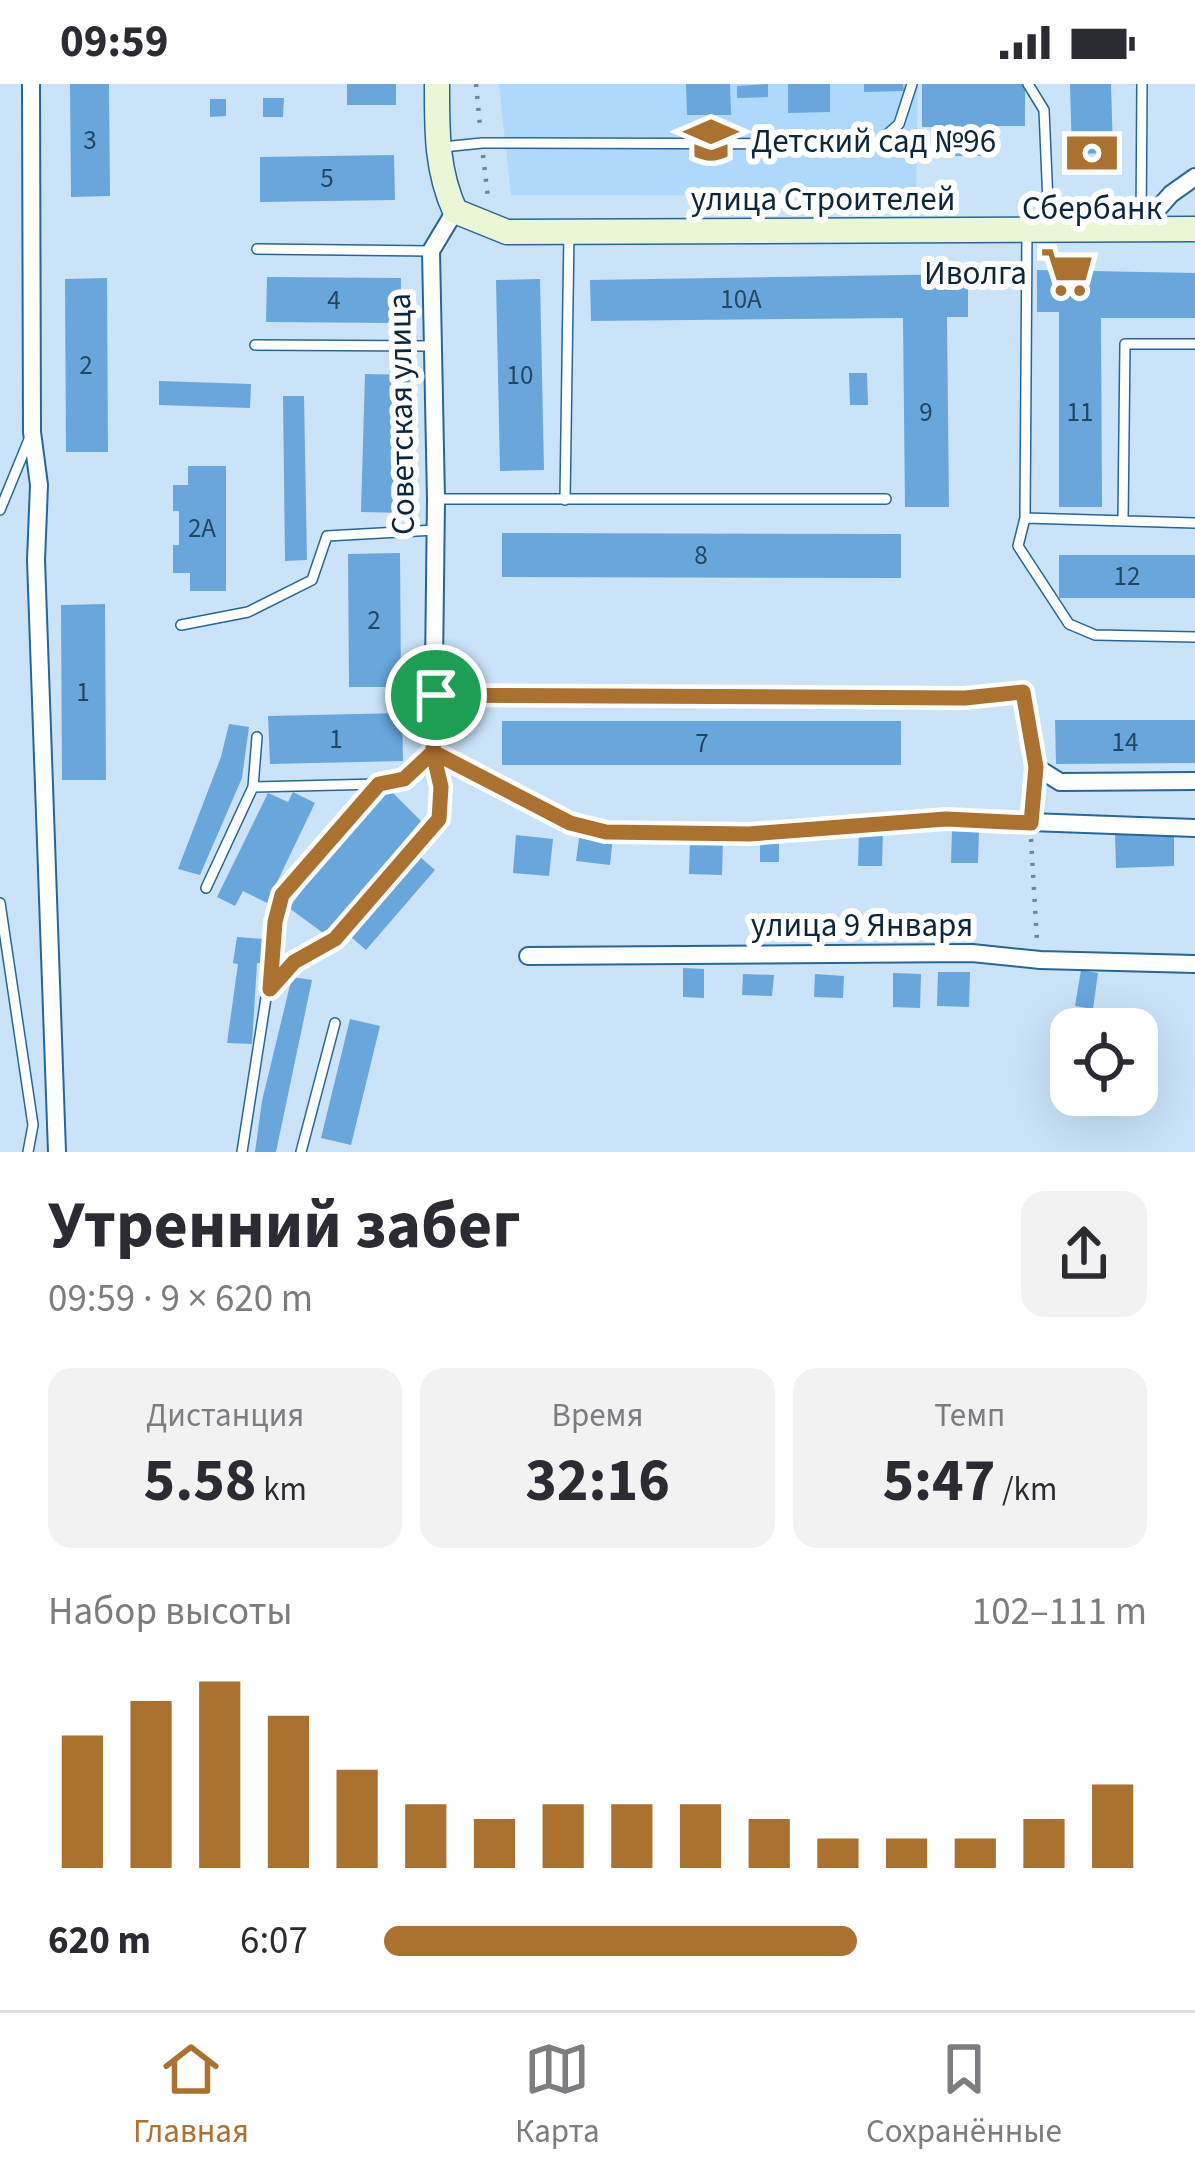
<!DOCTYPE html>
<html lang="ru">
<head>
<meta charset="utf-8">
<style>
  body { margin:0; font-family:"Source Sans 3",sans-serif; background:#f2f2f3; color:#2b2b33; height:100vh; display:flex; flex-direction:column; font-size:45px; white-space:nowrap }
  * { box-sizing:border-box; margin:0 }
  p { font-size:39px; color:#7c7c81 }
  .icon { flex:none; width:66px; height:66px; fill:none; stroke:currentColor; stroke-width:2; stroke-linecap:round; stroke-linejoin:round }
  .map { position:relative; height:1068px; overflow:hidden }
  .panel { display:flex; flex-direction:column; background:#fff; flex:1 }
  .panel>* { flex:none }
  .fabs { position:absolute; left:1050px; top:924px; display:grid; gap:24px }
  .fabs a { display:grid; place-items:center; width:108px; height:108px; border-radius:24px; background:#fff; box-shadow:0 12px 48px #0002; font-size:60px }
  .pin { position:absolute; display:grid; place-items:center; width:102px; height:102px; color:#fff; margin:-51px; border:6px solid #fff; border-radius:50%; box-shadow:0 3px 12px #0007 }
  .round { display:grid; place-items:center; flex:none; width:126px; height:126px; border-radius:24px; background:#f2f2f3 }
  .summary { display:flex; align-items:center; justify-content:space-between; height:204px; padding:0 48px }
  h1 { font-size:66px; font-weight:700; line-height:90px }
  .figures { display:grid; grid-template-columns:repeat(3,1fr); gap:18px; height:204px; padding:12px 48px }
  .figures div { display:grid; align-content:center; border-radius:24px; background:#f2f2f3; text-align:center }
  .figures b { font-size:60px; font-weight:700 }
  .figures small { font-size:33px; font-weight:400 }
  .figures p { font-size:33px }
  .chart { height:336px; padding:24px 48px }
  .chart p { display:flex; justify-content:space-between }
  .chart svg { width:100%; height:216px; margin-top:12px; stroke:#ab7130; stroke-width:6 }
  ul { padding:0 48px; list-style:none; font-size:39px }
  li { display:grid; grid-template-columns:192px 144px 1fr; align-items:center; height:90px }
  li i { height:30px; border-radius:15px; background:#ab7130 }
  .status { display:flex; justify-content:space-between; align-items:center; height:84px; padding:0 60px; background:#fff; direction:ltr }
  .status svg { height:33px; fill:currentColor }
  .menu { display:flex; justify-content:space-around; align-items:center; height:168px; border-top:3px solid #e1e1e2; background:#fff; font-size:33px; color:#7c7c81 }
  .menu a { display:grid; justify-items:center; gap:6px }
  .menu .on { color:#ab7130 }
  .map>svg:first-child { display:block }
  .built { fill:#afd8fd }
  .building { fill:#68a6dc }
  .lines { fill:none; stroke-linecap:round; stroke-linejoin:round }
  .lane-casing { stroke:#276698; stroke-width:12 }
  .street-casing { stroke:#276698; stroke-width:20 }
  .secondary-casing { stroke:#276698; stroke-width:27 }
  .path { stroke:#6d869c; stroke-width:4.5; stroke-dasharray:3 9; stroke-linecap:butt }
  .lane { stroke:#fff; stroke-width:9 }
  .street { stroke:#fff; stroke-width:16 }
  .secondary { stroke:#eaf6d6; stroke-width:24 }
  .route-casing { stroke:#fff; stroke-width:24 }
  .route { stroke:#ab7130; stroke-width:15 }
  .labels { text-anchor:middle; stroke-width:12; stroke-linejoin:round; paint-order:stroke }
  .number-label { font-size:27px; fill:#234663 }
  .poi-label { font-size:33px; fill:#0c263b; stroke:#fff; text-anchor:start }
  .street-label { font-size:33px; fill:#0c263b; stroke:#fff }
</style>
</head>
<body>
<div class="status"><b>09:59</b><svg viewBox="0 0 49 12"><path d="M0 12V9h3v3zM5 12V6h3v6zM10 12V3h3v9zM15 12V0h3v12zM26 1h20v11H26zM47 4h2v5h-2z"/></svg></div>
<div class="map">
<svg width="1195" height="1068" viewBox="0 0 1195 1068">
  <rect width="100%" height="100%" fill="#cae3f9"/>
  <path class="built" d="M 499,0 L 918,0 L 916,112 L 511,111 Z"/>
  <path class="building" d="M 70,0 L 109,0 L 110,112 L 71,113 Z
    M 347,0 L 396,0 L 396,21 L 347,21 Z
    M 686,0 L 730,0 L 731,31 L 687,31 Z
    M 768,0 L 768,13 L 737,14 L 737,2 Z
    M 788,0 L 830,0 L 830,28 L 788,29 Z
    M 864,0 L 903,0 L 904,7 L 864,8 Z
    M 922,0 L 1025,0 L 1025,42 L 995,42 L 995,72 L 952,72 L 952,43 L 922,43 Z
    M 1070,0 L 1111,0 L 1113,69 L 1072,70 Z
    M 263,14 L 284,14 L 283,33 L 263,33 Z
    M 210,15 L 226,15 L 226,32 L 210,33 Z
    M 394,71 L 395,116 L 260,118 L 260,73 Z
    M 1037,186 L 1195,189 L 1195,234 L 1101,234 L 1102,423 L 1059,423 L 1059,228 L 1037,228 Z
    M 968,190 L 968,233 L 947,233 L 949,423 L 905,423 L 903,234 L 591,237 L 590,196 Z
    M 267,193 L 401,194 L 401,239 L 266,238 Z
    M 107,194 L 108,368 L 66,368 L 65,195 Z
    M 540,195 L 544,386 L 500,387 L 496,196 Z
    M 849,289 L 867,289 L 868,321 L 850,321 Z
    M 365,290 L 410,291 L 407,429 L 361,428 Z
    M 159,297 L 251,300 L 250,324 L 159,321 Z
    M 283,312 L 304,312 L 307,476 L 285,477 Z
    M 188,382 L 226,382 L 226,507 L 190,507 L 190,489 L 173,489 L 173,461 L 179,461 L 179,427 L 173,427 L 173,401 L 188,401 Z
    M 502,449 L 901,450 L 901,494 L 502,493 Z
    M 400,469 L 401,603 L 349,603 L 348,470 Z
    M 1059,471 L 1195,471 L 1195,514 L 1059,514 Z
    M 105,520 L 106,696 L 62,696 L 61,521 Z
    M 402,629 L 403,677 L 270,680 L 268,632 Z
    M 1055,636 L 1195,636 L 1195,679 L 1056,680 Z
    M 502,637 L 901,637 L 901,681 L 502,681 Z
    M 229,640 L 249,643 L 242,694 L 200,791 L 178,785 L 221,673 Z
    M 390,706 L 421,737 L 326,851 L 289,824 L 365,722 L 369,724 L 379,711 L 383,713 Z
    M 293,708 L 315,719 L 267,819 L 243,807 L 235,822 L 217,813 L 268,709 L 288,718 Z
    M 952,746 L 979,747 L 978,779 L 951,779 Z
    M 580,748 L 613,752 L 610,781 L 576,777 Z
    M 859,748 L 883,748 L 882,782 L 858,782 Z
    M 1174,748 L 1174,782 L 1116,784 L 1115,750 Z
    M 516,751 L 553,755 L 549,792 L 513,789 Z
    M 760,752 L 779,753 L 779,778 L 760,778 Z
    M 690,757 L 723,758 L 722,791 L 689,790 Z
    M 419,772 L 435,786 L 366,866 L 350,852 Z
    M 237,853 L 264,855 L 261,879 L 257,879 L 252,960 L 227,959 L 238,880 L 233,879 Z
    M 683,884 L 704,885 L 704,914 L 683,913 Z
    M 1081,886 L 1098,889 L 1093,925 L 1075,922 Z
    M 938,888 L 970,888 L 969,923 L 937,922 Z
    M 893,889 L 921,890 L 920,924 L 893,923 Z
    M 743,890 L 774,891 L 772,912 L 742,911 Z
    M 815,890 L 844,892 L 843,914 L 814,913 Z
    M 292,893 L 312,896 L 276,1068 L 255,1068 L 262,1017 Z
    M 350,935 L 380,942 L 351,1061 L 321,1054 Z"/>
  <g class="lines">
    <g class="lane-casing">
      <path id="lane" d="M 1028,0 L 1044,26 L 1049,142
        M 443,63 L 482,59 L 876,60 L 899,40 L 912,0
        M 1141,144 L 1142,0
        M 1027,148 L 1025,434 L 1195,439
        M 257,165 L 431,167
        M 255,261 L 431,262
        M 436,415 L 886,415
        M 565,416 L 569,148
        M 0,426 L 30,353
        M 1025,434 L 1018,462 L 1069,540 L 1095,551 L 1195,553
        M 1123,437 L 1125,260 L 1195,260
        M 181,541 L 248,528 L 312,496 L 327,452 L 435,446
        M 253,703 L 257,653
        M 206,804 L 253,703 L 379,700 L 404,695 L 433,668
        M 0,819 L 33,1041 L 28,1068
        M 270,906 L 294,878 L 335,855 L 439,735 L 441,703 L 433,668
        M 242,1068 L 282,811 L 379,700
        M 301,1068 L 335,939"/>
    </g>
    <g class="street-casing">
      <path id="street" d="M 31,0 L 32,348 L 39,401 L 36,476 L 57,1068
        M 455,127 L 431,167 L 436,415 L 433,668 L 570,739 L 606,749 L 749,750 L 946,735 L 1195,744
        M 1141,144 L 1171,110 L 1195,93
        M 435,611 L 965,614 L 1023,608 L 1036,683 L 1060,698 L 1195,697
        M 528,872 L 972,869 L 1040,876 L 1195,880"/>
    </g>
    <g class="secondary-casing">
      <path id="secondary" d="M 437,0 C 437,45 436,85 455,127 L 507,148 L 1195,145"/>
    </g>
    <path class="path" d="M 476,0 L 480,42
      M 483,71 L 488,114
      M 1031,755 L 1037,857"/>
    <use href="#lane" class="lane"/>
    <use href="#street" class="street"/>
    <use href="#secondary" class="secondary"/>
  </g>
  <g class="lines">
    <g class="route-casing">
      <path id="route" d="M 436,611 L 433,668 L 404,695 L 379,700 L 282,811 L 275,838 L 270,905 L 294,878 L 335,855 L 439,735 L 441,703 L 433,668 L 570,739 L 606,748 L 749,750 L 946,735 L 1031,739 L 1036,683 L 1023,608 L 965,614 L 436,611"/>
    </g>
    <use href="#route" class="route"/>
  </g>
  <defs>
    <g id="school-bare" transform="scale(4.14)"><path d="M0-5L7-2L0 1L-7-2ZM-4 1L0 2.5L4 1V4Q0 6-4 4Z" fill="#ab7130" stroke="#fff" stroke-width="2.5" paint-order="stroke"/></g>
    <g id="bank-bare" transform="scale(4.14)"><path d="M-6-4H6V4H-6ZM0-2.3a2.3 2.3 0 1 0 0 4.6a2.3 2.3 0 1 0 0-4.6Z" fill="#ab7130" stroke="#fff" stroke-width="2.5" paint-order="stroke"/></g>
    <g id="supermarket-bare" transform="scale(4.14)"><path d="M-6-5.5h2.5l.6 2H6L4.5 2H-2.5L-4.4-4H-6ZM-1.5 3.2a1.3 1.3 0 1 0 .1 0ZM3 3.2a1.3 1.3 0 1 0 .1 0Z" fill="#ab7130" stroke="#fff" stroke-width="2.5" paint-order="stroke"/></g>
  </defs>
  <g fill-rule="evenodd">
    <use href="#school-bare" x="711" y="56"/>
    <use href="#bank-bare" x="1092" y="69"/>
    <use href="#supermarket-bare" x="1067" y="188"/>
  </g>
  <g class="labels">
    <g class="number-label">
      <text x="90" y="65">3</text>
      <text x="327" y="103">5</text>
      <text x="741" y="224">10А</text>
      <text x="334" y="225">4</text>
      <text x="86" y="290">2</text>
      <text x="520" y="300">10</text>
      <text x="926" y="337">9</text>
      <text x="1080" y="337">11</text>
      <text x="202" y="453">2А</text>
      <text x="701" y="480">8</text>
      <text x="1127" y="501">12</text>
      <text x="374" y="545">2</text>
      <text x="83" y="617">1</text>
      <text x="336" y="664">1</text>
      <text x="1125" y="667">14</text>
      <text x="702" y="668">7</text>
    </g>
    <g class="poi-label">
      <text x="751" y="68">Детский сад №96</text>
      <text x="1092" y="135" text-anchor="middle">Сбербанк</text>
      <text x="1027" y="200" text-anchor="end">Иволга</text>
    </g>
    <g class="street-label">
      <text x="823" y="126">улица Строителей</text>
      <text transform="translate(400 330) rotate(-91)" y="12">Советская улица</text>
      <text x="862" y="852">улица 9 Января</text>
    </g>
  </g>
</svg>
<div class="fabs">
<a><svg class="icon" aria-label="locate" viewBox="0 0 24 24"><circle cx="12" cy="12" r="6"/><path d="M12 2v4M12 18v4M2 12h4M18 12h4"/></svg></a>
</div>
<div class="pin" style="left:436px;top:611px;background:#1e9e55"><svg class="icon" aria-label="arrive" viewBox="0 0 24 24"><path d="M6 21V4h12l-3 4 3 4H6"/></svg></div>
</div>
<section class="panel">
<div class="summary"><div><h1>Утренний забег</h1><p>09:59 · 9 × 620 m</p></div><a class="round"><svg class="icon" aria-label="share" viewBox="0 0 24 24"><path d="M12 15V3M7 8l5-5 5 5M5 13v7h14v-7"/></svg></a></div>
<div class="figures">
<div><p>Дистанция</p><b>5.58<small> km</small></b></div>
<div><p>Время</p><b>32:16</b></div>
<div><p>Темп</p><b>5:47<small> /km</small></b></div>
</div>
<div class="chart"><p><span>Набор высоты</span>102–111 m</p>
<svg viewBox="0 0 160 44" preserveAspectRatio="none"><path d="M5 44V17M15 44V10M25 44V6M35 44V13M45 44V24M55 44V31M65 44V34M75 44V31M85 44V31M95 44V31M105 44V34M115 44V38M125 44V38M135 44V38M145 44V34M155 44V27"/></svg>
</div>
<ul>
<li><b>620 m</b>6:07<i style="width:62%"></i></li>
</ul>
</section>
<nav class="menu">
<a class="on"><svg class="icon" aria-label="home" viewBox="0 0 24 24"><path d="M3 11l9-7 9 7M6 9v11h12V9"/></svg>Главная</a>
<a><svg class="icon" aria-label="map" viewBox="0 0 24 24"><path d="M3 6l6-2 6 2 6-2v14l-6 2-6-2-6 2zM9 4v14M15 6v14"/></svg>Карта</a>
<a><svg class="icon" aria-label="saved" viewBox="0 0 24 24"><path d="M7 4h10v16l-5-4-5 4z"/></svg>Сохранённые</a>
</nav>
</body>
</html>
